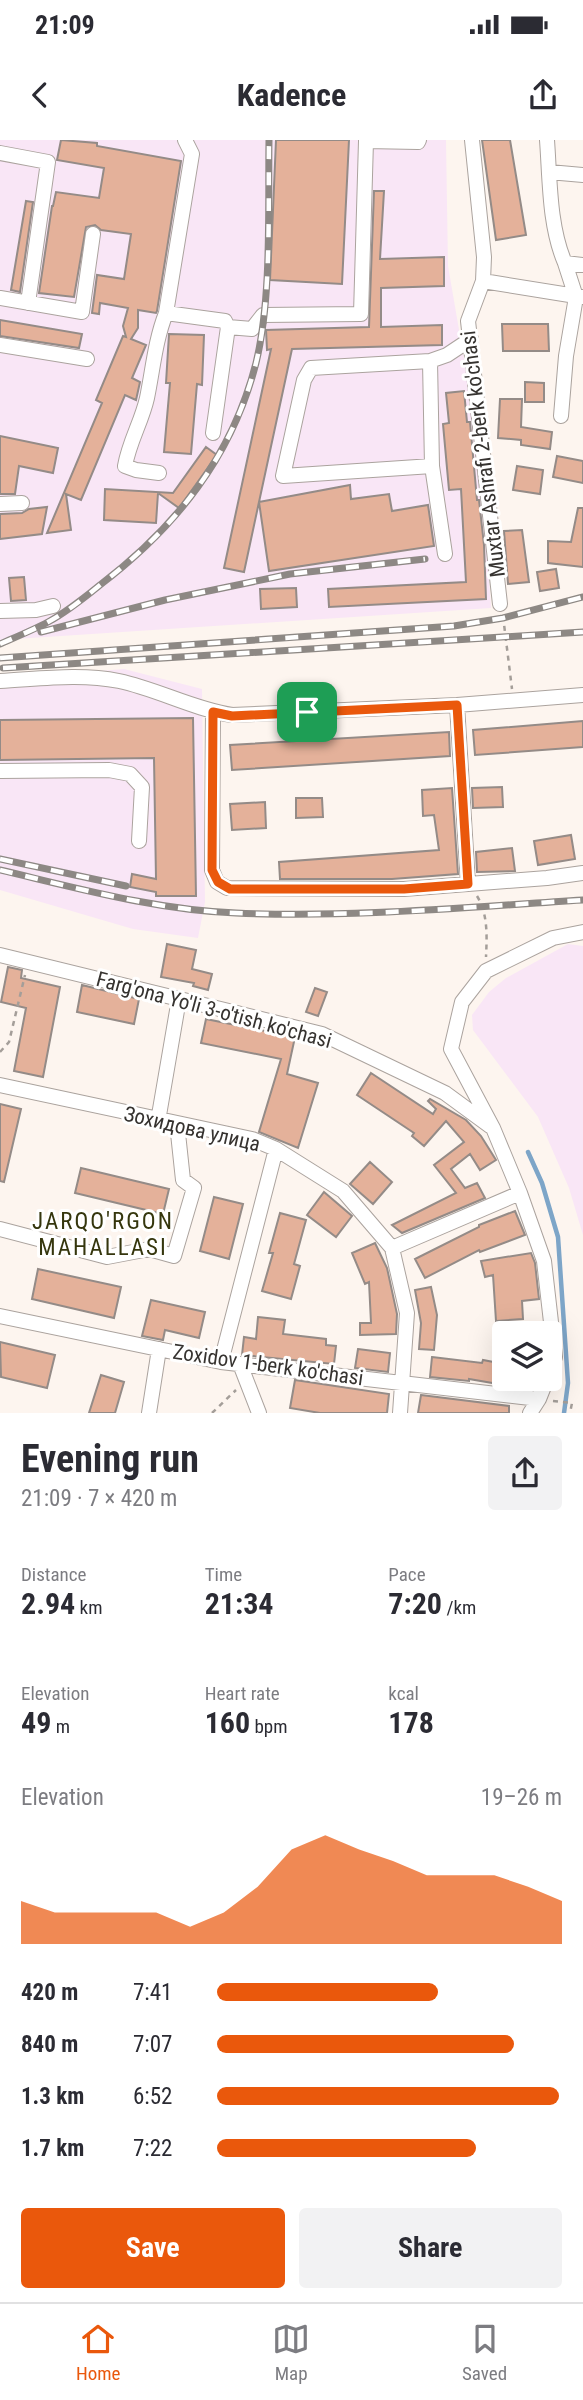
<!DOCTYPE html>
<html lang="en">
<head>
<meta charset="utf-8">
<style>
  body { margin:0; font-family:"Roboto Condensed",sans-serif; background:#f2f2f3; color:#2b2b33; height:100vh; display:flex; flex-direction:column; font-size:26px; white-space:nowrap }
  * { box-sizing:border-box; margin:0 }
  p { font-size:23px; color:#7c7c81 }
  .icon { flex:none; width:38px; height:38px; fill:none; stroke:currentColor; stroke-width:2; stroke-linecap:round; stroke-linejoin:round }
  .map { position:relative; height:1273px; overflow:hidden }
  .side { display:flex; flex-direction:column; background:#fff; flex:1 }
  .side>* { flex:none }
  .fabs { position:absolute; left:492px; top:1181px; display:grid; gap:14px }
  .fabs a { display:grid; place-items:center; width:70px; height:70px; border-radius:7px; background:#fff; box-shadow:0 7px 28px #0002; font-size:35px }
  .pin { position:absolute; display:grid; place-items:center; width:60px; height:60px; color:#fff; margin:-30px; border-radius:14px; box-shadow:0 4px 10px #0006 }
  .round { display:grid; place-items:center; flex:none; width:74px; height:74px; border-radius:7px; background:#f2f2f3 }
  .overview { display:flex; align-items:center; justify-content:space-between; height:119px; padding:0 21px }
  h1 { font-size:38px; font-weight:700; line-height:52px }
  .stats { display:grid; grid-template-columns:repeat(3,1fr); gap:10px; height:119px; padding:7px 21px }
  .stats div { display:grid; align-content:center }
  .stats b { font-size:30px; font-weight:700 }
  .stats small { font-size:19px; font-weight:400 }
  .stats p { font-size:19px }
  .chart { height:196px; padding:14px 21px }
  .chart p { display:flex; justify-content:space-between }
  .chart svg { width:100%; height:126px; margin-top:7px; fill:#ea580c; opacity:.7 }
  .cta { display:flex; gap:14px; margin-top:auto; padding:14px 21px }
  .cta a { flex:1; height:80px; border-radius:7px; background:#ea580c; color:#fff; font-size:28px; font-weight:700; line-height:80px; text-align:center }
  .cta a+a { background:#f2f2f3; color:#2b2b33 }
  ul { padding:0 21px; list-style:none; font-size:23px }
  li { display:grid; grid-template-columns:112px 84px 1fr; align-items:center; height:52px }
  li i { height:18px; border-radius:9px; background:#ea580c }
  .status { display:flex; justify-content:space-between; align-items:center; height:49px; padding:0 35px; background:#fff; direction:ltr }
  .status svg { height:19px; fill:currentColor }
  header { display:flex; justify-content:space-between; align-items:center; height:91px; padding:0 21px; background:#fff; font-size:32px; font-weight:700 }
  .tabs { display:flex; justify-content:space-around; align-items:center; height:98px; border-top:2px solid #e1e1e2; background:#fff; font-size:19px; color:#7c7c81 }
  .tabs a { display:grid; justify-items:center; gap:4px }
  .tabs .current { color:#ea580c }
  .map>svg:first-child { display:block }
  .industrial { fill:#f9e6f6 }
  .lines { fill:none; stroke-linecap:round; stroke-linejoin:round }
  .stream { stroke:#7da5c8; stroke-width:4.5 }
  .building { fill:#e4b19a; stroke:#948b87; stroke-width:2 }
  .minor-casing { stroke:#aba39e; stroke-width:16 }
  .path { stroke:#a49e99; stroke-width:2.5; stroke-dasharray:5 5; stroke-linecap:butt }
  .minor { stroke:#fff; stroke-width:14 }
  .rail-casing { stroke:#8d8884; stroke-width:7 }
  .rail { stroke:#fff; stroke-width:4.5; stroke-dasharray:13; stroke-linecap:butt }
  .route-casing { stroke:#fff; stroke-width:14 }
  .route { stroke:#ea580c; stroke-width:9 }
  .labels { text-anchor:middle; stroke-width:6; stroke-linejoin:round; paint-order:stroke }
  .street-label { font-size:21px; fill:#363330; stroke:#fff }
  .neighbourhood-label { font-size:23px; letter-spacing:2px; fill:#35360d; stroke:#fff }
</style>
</head>
<body>
<div class="status"><b>21:09</b><svg viewBox="0 0 49 12"><path d="M0 12V9h3v3zM5 12V6h3v6zM10 12V3h3v9zM15 12V0h3v12zM26 1h20v11H26zM47 4h2v5h-2z"/></svg></div>
<header><svg class="icon" aria-label="back" viewBox="0 0 24 24"><path d="M15 5l-7 7 7 7"/></svg>Kadence<svg class="icon" aria-label="share" viewBox="0 0 24 24"><path d="M12 15V3M7 8l5-5 5 5M5 13v7h14v-7"/></svg></header>
<div class="map">
<svg width="583" height="1273" viewBox="0 0 583 1273">
  <rect width="100%" height="100%" fill="#fdf5ef"/>
  <path class="industrial" d="M 0,0 L 446,0 L 448,126 L 481,317 L 491,468 L 0,500 Z
    M 124,529 L 202,549 L 205,762 L 198,798 L 133,789 L 0,750 L 0,539 Z
    M 568,804 L 583,806 L 583,1095 L 569,1048 L 538,977 L 473,890 L 472,875 L 489,852 L 506,838 Z"/>
  <g class="lines">
    <path class="stream" d="M 528,1012 L 542,1043 L 558,1097 L 568,1243 L 564,1273"/>
  </g>
  <path class="building" d="M 61,0 L 97,3 L 97,6 L 181,21 L 157,171 L 156,173 L 138,170 L 138,188 L 131,199 L 146,205 L 132,238 L 140,242 L 136,260 L 125,255 L 81,360 L 66,354 L 71,390 L 47,393 L 102,263 L 96,260 L 123,196 L 126,197 L 123,186 L 128,168 L 100,163 L 99,174 L 92,173 L 97,135 L 124,139 L 131,94 L 101,90 L 95,85 L 86,87 L 74,157 L 39,153 L 52,66 L 53,66 L 56,52 L 99,58 L 104,28 L 57,20 Z
    M 276,0 L 349,0 L 342,144 L 270,140 Z
    M 482,0 L 510,0 L 526,95 L 496,100 Z
    M 374,51 L 384,51 L 380,119 L 444,117 L 444,146 L 381,148 L 381,187 L 442,185 L 442,205 L 292,209 L 259,362 L 350,345 L 351,359 L 389,354 L 392,371 L 428,365 L 434,406 L 269,431 L 259,362 L 244,432 L 224,428 L 271,209 L 267,210 L 266,190 L 369,187 Z
    M 26,61 L 33,62 L 20,152 L 11,150 Z
    M 0,180 L 82,194 L 79,208 L 0,196 Z
    M 502,184 L 548,184 L 549,211 L 503,211 Z
    M 169,194 L 204,195 L 202,245 L 197,244 L 191,314 L 164,312 L 170,243 L 166,243 Z
    M 525,242 L 544,243 L 544,262 L 525,262 Z
    M 464,251 L 467,282 L 470,282 L 477,360 L 479,360 L 484,405 L 486,459 L 329,467 L 328,449 L 466,442 L 461,349 L 449,350 L 443,284 L 449,283 L 446,253 Z
    M 500,259 L 522,259 L 521,287 L 552,292 L 550,309 L 521,305 L 521,300 L 498,298 Z
    M 0,296 L 58,308 L 53,333 L 19,326 L 15,354 L 0,354 Z
    M 206,307 L 217,315 L 179,368 L 158,353 L 156,383 L 104,380 L 105,349 L 173,353 Z
    M 557,316 L 583,321 L 583,343 L 553,337 Z
    M 517,326 L 543,330 L 540,354 L 513,350 Z
    M 47,367 L 42,394 L 0,399 L 0,374 L 22,373 L 29,369 Z
    M 578,368 L 583,368 L 583,427 L 548,423 L 548,401 L 571,402 Z
    M 522,390 L 529,442 L 508,444 L 504,391 Z
    M 556,429 L 559,448 L 540,451 L 537,432 Z
    M 24,437 L 26,460 L 11,461 L 9,438 Z
    M 296,448 L 297,467 L 261,469 L 260,449 Z
    M 193,578 L 196,756 L 156,756 L 156,752 L 130,747 L 132,734 L 156,739 L 154,618 L 0,620 L 0,580 Z
    M 583,581 L 583,607 L 475,615 L 473,590 Z
    M 449,592 L 450,616 L 232,630 L 230,605 Z
    M 502,647 L 503,667 L 473,668 L 472,648 Z
    M 452,648 L 458,734 L 392,739 L 280,739 L 279,722 L 439,710 L 434,675 L 423,676 L 422,650 Z
    M 296,658 L 322,658 L 323,677 L 296,678 Z
    M 265,662 L 266,688 L 232,690 L 230,664 Z
    M 571,695 L 575,719 L 538,725 L 534,701 Z
    M 512,708 L 515,731 L 477,732 L 476,712 Z
    M 167,804 L 196,810 L 192,829 L 212,834 L 208,850 L 193,846 L 194,843 L 161,837 Z
    M 8,827 L 22,830 L 21,838 L 60,847 L 43,937 L 14,931 L 26,868 L 1,862 Z
    M 82,845 L 139,859 L 134,884 L 77,872 Z
    M 315,848 L 327,852 L 318,876 L 306,872 Z
    M 206,879 L 295,897 L 287,934 L 318,943 L 298,1008 L 259,992 L 281,919 L 201,903 Z
    M 371,933 L 433,974 L 436,969 L 428,961 L 430,959 L 466,980 L 481,996 L 496,1020 L 480,1030 L 470,1014 L 451,1029 L 465,1048 L 477,1043 L 485,1058 L 402,1093 L 392,1085 L 456,1053 L 434,1025 L 464,1002 L 446,981 L 424,1006 L 412,996 L 414,993 L 357,955 Z
    M 0,964 L 21,969 L 4,1042 L 0,1041 Z
    M 370,1022 L 392,1042 L 373,1064 L 350,1044 Z
    M 81,1028 L 169,1049 L 163,1074 L 75,1053 Z
    M 324,1052 L 352,1076 L 336,1097 L 307,1075 Z
    M 214,1057 L 243,1064 L 229,1119 L 200,1111 Z
    M 515,1071 L 525,1095 L 480,1112 L 479,1110 L 425,1138 L 415,1119 L 479,1087 L 479,1085 Z
    M 280,1073 L 306,1080 L 294,1124 L 300,1126 L 291,1159 L 262,1151 L 273,1113 L 269,1113 Z
    M 375,1103 L 387,1128 L 397,1174 L 396,1194 L 360,1195 L 360,1183 L 371,1183 L 369,1142 L 365,1144 L 352,1113 Z
    M 531,1113 L 535,1123 L 539,1159 L 522,1161 L 523,1179 L 496,1181 L 493,1135 L 485,1137 L 481,1121 Z
    M 38,1129 L 121,1147 L 114,1178 L 32,1159 Z
    M 431,1147 L 437,1175 L 434,1210 L 419,1209 L 421,1183 L 415,1150 Z
    M 151,1160 L 205,1172 L 199,1198 L 165,1190 L 163,1200 L 142,1196 Z
    M 258,1177 L 285,1180 L 283,1194 L 326,1199 L 326,1205 L 336,1206 L 334,1224 L 242,1215 L 244,1197 L 256,1199 Z
    M 0,1202 L 55,1215 L 47,1248 L 1,1237 Z
    M 358,1209 L 390,1213 L 388,1232 L 355,1228 Z
    M 432,1217 L 482,1223 L 483,1220 L 504,1224 L 504,1245 L 469,1239 L 469,1241 L 430,1237 Z
    M 101,1235 L 124,1242 L 115,1273 L 89,1273 Z
    M 295,1240 L 389,1254 L 387,1273 L 320,1273 L 290,1268 Z
    M 421,1255 L 509,1266 L 509,1273 L 418,1273 Z"/>
  <g class="lines">
    <g class="minor-casing">
      <path id="minor" d="M 185,0 L 192,14 L 166,173 L 225,181 L 228,187 L 213,293
        M 472,0 L 484,117 L 483,141 L 468,181 L 500,464
        M 547,0 C 550,40 549,86 565,123
        M 0,13 L 48,22 L 28,163
        M 549,32 L 583,35
        M 483,141 L 582,157
        M 0,158 L 82,172 L 93,94
        M 228,187 L 252,189 L 263,175 L 361,174 L 366,1 L 418,2 L 419,0
        M 0,205 L 87,219
        M 430,221 L 432,326 L 445,414
        M 561,276 L 566,216 L 576,157 L 565,123 L 583,125
        M 432,326 L 283,336 L 304,240 L 311,228 L 430,221 L 447,215 L 471,199
        M 159,333 L 136,330 L 125,326 C 129,302 142,281 147,258 C 153,229 155,201 166,173
        M 0,364 L 22,363
        M 0,471 L 36,470 L 53,466
        M 0,541 C 39,539 80,533 119,541 C 157,549 193,569 232,575 L 457,565 L 583,555
        M 457,565 L 468,744
        M 213,572 L 212,730 L 217,742 L 227,748 L 404,749 L 547,738 L 583,733
        M 0,631 L 109,630 L 130,634 L 142,647 L 139,701
        M 0,815 L 322,894 L 445,953 L 490,986
        M 0,945 L 252,999 L 276,1009 L 343,1051 L 392,1108 L 407,1173 L 400,1273
        M 158,981 L 179,859
        M 0,1089 L 107,1117 L 149,1109 L 174,1116 L 194,1048 L 183,1040 L 177,984
        M 392,1108 L 520,1053
        M 0,1176 L 221,1222 L 539,1259
        M 221,1222 L 276,1009
        M 240,1224 L 259,1273
        M 550,1232 L 555,1217 L 544,1121 L 520,1053 L 493,988 L 451,909 L 462,862 L 486,831 L 553,798 L 583,792
        M 149,1273 L 159,1209
        M 530,1273 L 539,1259 L 547,1239"/>
    </g>
    <path class="path" d="M 503,476 L 512,549
      M 477,756 C 488,774 487,796 486,817
      M 0,912 L 9,902 L 25,835
      M 553,1261 L 572,1263 L 570,1273
      M 212,1273 L 236,1250"/>
    <use href="#minor" class="minor"/>
    <g class="rail-casing">
      <path id="rail" d="M 41,492 L 165,460 L 290,434 L 425,419
        M 0,504 C 16,497 33,490 48,482 C 67,472 84,458 100,445 C 176,387 232,317 256,223 C 272,157 268,69 269,0
        M 0,518 L 454,486 L 503,478 L 583,457
        M 3,528 L 583,492
        M 0,719 L 126,746
        M 0,730 C 77,748 156,770 236,773 C 352,778 468,767 583,760"/>
    </g>
    <use href="#rail" class="rail"/>
  </g>
  <g class="lines">
    <g class="route-casing">
      <path id="route" d="M 457,565 L 468,744 L 404,749 L 230,749 L 218,742 L 212,730 L 213,572 L 232,576 Z"/>
    </g>
    <use href="#route" class="route"/>
  </g>
  <g class="labels">
    <g class="street-label">
      <text transform="translate(483 314) rotate(-97)" y="7">Muxtar Ashrafi 2-berk ko'chasi</text>
      <text transform="translate(214 870) rotate(15)" y="7">Farg'ona Yo'li 3-o'tish ko'chasi</text>
      <text transform="translate(192 989) rotate(13)" y="7">Зохидова улица</text>
      <text transform="translate(268 1225) rotate(8)" y="7">Zoxidov 1-berk ko'chasi</text>
    </g>
    <g class="neighbourhood-label">
      <text x="103" y="1089">JARQO'RGON<tspan x="103" dy="26">MAHALLASI</tspan></text>
    </g>
  </g>
</svg>
<div class="fabs">
<a><svg class="icon" aria-label="layers" viewBox="0 0 24 24"><path d="M12 4l9 5-9 5-9-5zM3 14l9 5 9-5"/></svg></a>
</div>
<div class="pin" style="left:307px;top:572px;background:#1e9e55"><svg class="icon" aria-label="arrive" viewBox="0 0 24 24"><path d="M6 21V4h12l-3 4 3 4H6"/></svg></div>
</div>
<section class="side">
<div class="overview"><div><h1>Evening run</h1><p>21:09 · 7 × 420 m</p></div><a class="round"><svg class="icon" aria-label="share" viewBox="0 0 24 24"><path d="M12 15V3M7 8l5-5 5 5M5 13v7h14v-7"/></svg></a></div>
<div class="stats">
<div><p>Distance</p><b>2.94<small> km</small></b></div>
<div><p>Time</p><b>21:34</b></div>
<div><p>Pace</p><b>7:20<small> /km</small></b></div>
</div>
<div class="stats">
<div><p>Elevation</p><b>49<small> m</small></b></div>
<div><p>Heart rate</p><b>160<small> bpm</small></b></div>
<div><p>kcal</p><b>178</b></div>
</div>
<div class="chart"><p><span>Elevation</span>19–26 m</p>
<svg viewBox="0 0 160 44" preserveAspectRatio="none"><path d="M0 44V29L10 33L20 33L30 33L40 33L50 38L60 33L70 24L80 11L90 6L100 11L110 15L120 20L130 20L140 20L150 24L160 29V44z"/></svg>
</div>
<ul>
<li><b>420 m</b>7:41<i style="width:64%"></i></li>
<li><b>840 m</b>7:07<i style="width:86%"></i></li>
<li><b>1.3 km</b>6:52<i style="width:99%"></i></li>
<li><b>1.7 km</b>7:22<i style="width:75%"></i></li>
</ul>
<div class="cta"><a>Save</a><a>Share</a></div>
</section>
<nav class="tabs">
<a class="current"><svg class="icon" aria-label="home" viewBox="0 0 24 24"><path d="M3 11l9-7 9 7M6 9v11h12V9"/></svg>Home</a>
<a><svg class="icon" aria-label="map" viewBox="0 0 24 24"><path d="M3 6l6-2 6 2 6-2v14l-6 2-6-2-6 2zM9 4v14M15 6v14"/></svg>Map</a>
<a><svg class="icon" aria-label="saved" viewBox="0 0 24 24"><path d="M7 4h10v16l-5-4-5 4z"/></svg>Saved</a>
</nav>
</body>
</html>
